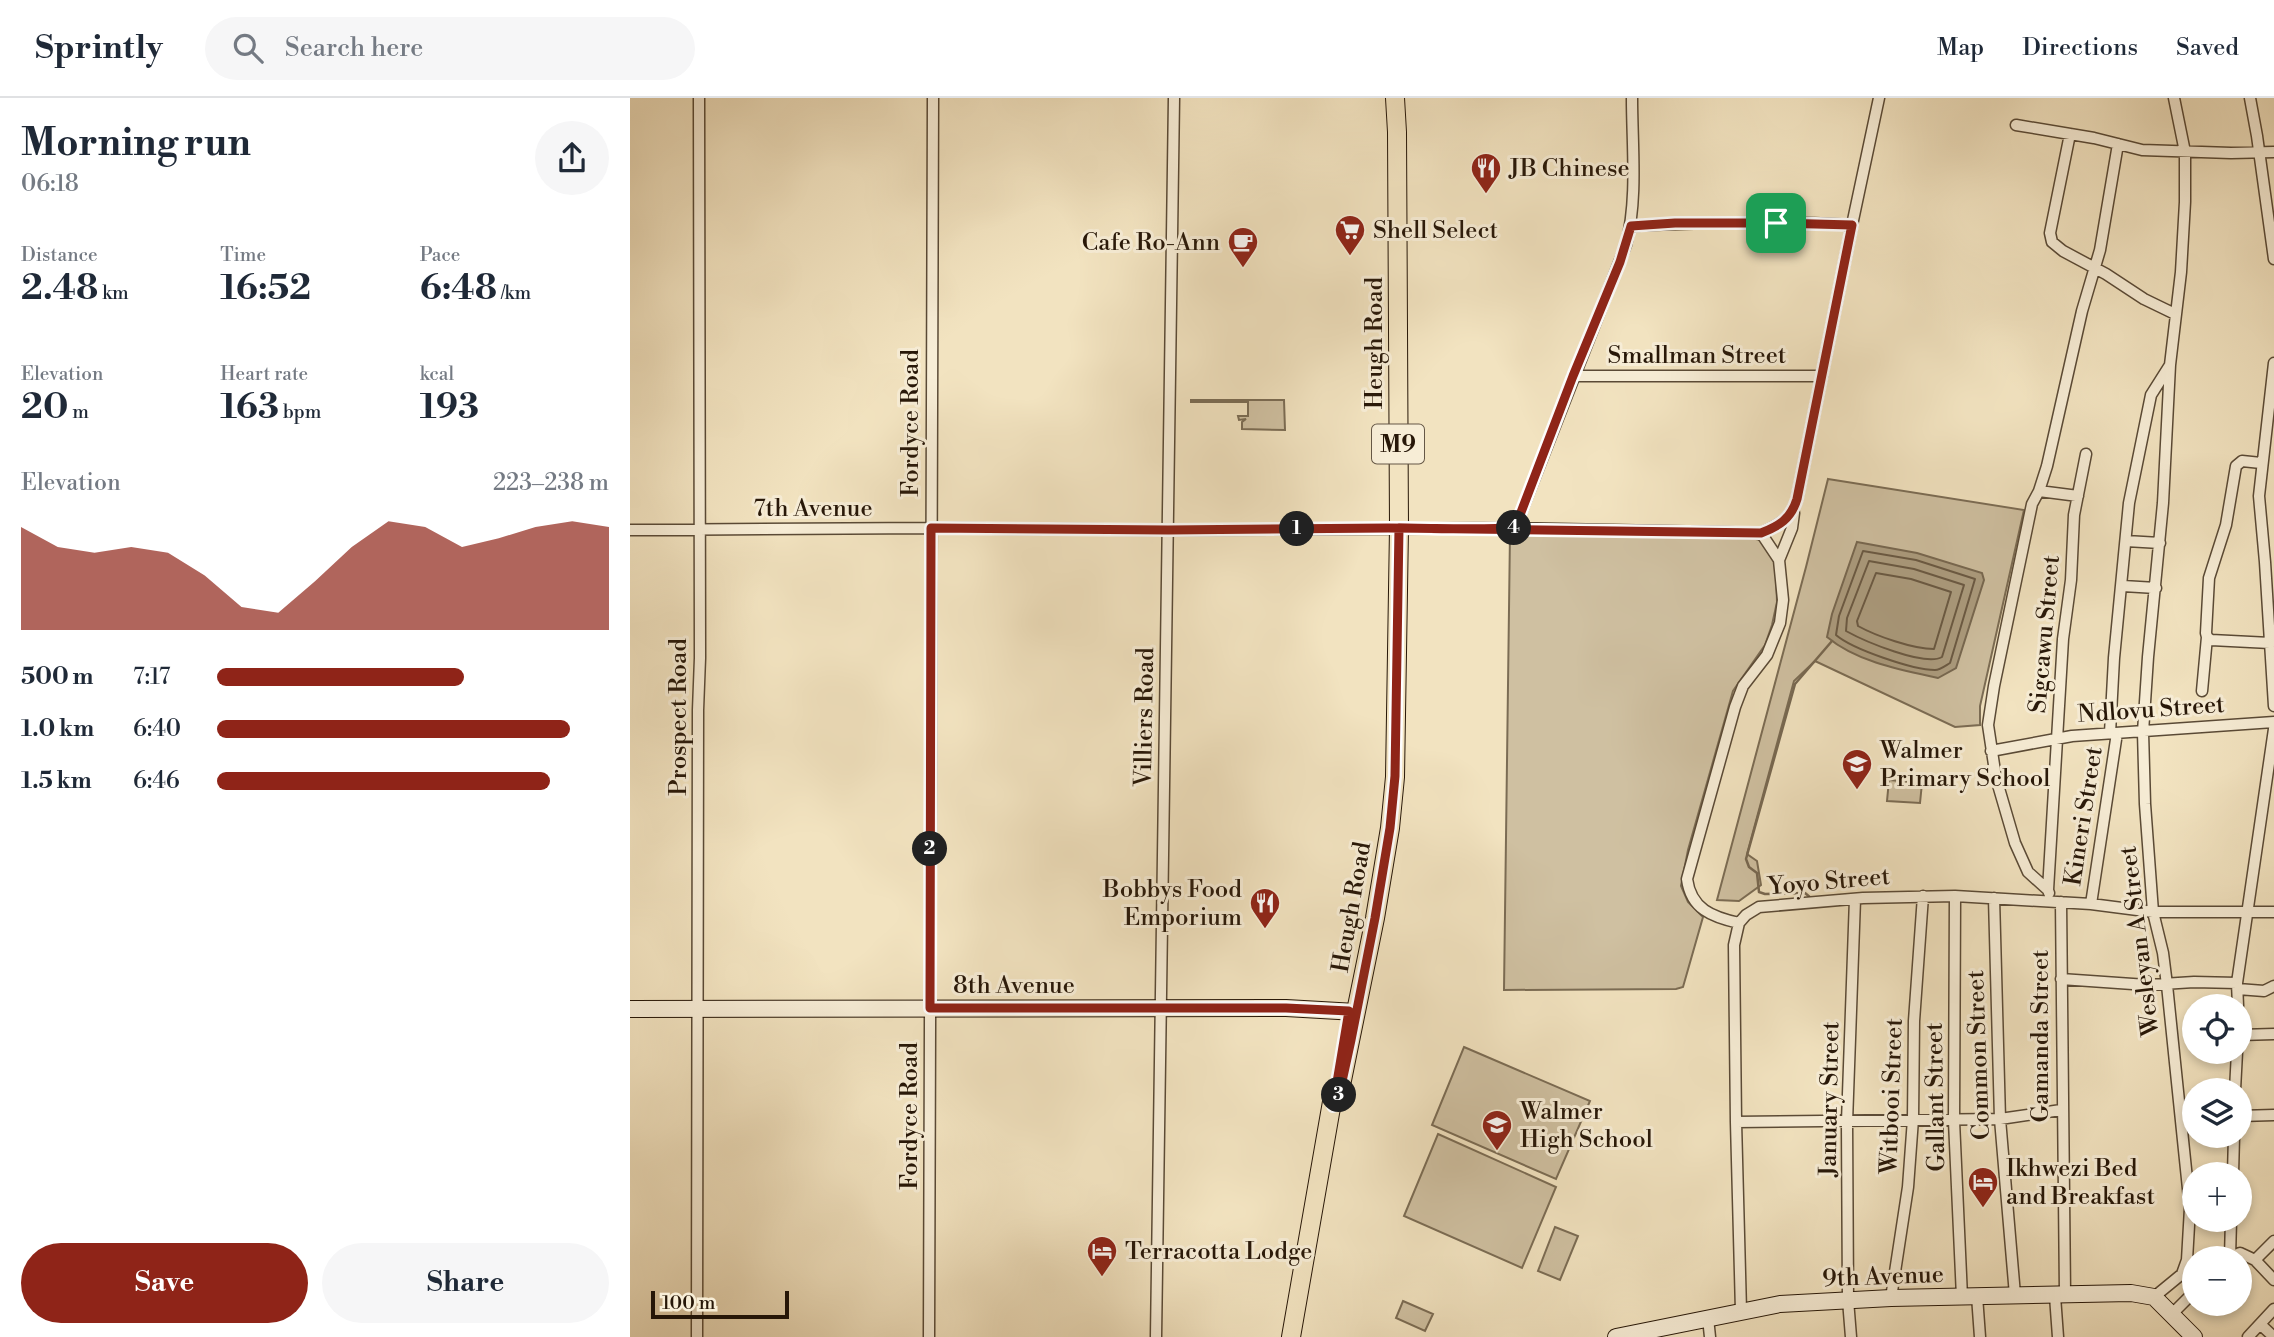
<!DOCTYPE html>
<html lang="en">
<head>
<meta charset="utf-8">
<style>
  body { margin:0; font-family:"Libre Bodoni",serif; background:#f6f6f7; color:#1f2937; height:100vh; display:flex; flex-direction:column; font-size:26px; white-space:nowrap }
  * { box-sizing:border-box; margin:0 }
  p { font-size:23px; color:#747a83 }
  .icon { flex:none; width:38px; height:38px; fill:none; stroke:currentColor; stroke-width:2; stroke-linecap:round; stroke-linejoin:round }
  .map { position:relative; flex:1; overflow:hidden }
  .details { display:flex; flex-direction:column; background:#fff; width:630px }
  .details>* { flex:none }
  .fabs { position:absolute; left:1552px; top:896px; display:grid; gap:14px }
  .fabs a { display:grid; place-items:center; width:70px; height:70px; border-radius:50%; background:#fff; box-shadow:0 4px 10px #0003; font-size:35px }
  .scale { position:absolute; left:21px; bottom:18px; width:138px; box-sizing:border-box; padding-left:7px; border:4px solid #271708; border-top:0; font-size:19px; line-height:24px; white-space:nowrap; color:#271708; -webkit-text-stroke:5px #f7edd6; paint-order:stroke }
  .pin { position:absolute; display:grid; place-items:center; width:60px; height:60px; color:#fff; margin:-30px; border-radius:14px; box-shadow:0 4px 10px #0006 }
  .km { position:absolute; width:35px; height:35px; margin:-18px; border-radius:50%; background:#222; color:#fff; font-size:19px; line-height:35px; text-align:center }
  .round { display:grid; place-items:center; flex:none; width:74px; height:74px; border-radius:37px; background:#f6f6f7 }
  .headline { display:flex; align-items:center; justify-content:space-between; height:119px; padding:0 21px }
  h1 { font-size:38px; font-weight:800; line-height:52px }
  .stats { display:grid; grid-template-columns:repeat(3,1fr); gap:10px; height:119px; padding:7px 21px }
  .stats div { display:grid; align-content:center }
  .stats b { font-size:35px; font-weight:800 }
  .stats small { font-size:19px; font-weight:400 }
  .stats p { font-size:19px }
  .chart { height:196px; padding:14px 21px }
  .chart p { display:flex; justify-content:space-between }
  .chart svg { width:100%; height:126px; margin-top:7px; fill:#8f2418; opacity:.7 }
  .action { display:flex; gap:14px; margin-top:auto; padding:14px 21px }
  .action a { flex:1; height:80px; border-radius:42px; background:#8f2418; color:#fff; font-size:28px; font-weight:800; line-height:80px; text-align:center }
  .action a+a { background:#f6f6f7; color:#1f2937 }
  ul { padding:0 21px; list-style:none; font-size:23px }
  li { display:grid; grid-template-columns:112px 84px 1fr; align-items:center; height:52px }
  li i { height:18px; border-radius:9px; background:#8f2418 }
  header { display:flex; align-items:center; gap:42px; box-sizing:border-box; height:98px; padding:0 35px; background:#fff; border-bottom:2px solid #e0e1e3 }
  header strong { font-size:33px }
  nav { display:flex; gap:38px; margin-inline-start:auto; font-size:24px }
  .search { width:490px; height:63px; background:#f6f6f7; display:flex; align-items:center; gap:18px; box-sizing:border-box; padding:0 24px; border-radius:38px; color:#747a83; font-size:26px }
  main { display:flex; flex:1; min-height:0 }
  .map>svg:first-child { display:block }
  .green { fill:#cfc0a1; stroke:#7b6c54; stroke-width:2 }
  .water { fill:#ad9e81; stroke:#776851; stroke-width:2 }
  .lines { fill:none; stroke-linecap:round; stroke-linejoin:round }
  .shore { stroke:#6a5a44; stroke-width:2 }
  .stream { stroke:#776851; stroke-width:2.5 }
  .street-casing { stroke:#5a4a36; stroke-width:13 }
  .secondary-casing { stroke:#271708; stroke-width:18 }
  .primary-casing { stroke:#271708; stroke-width:20 }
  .street { stroke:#f7edd6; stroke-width:10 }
  .secondary { stroke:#f7edd6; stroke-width:16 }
  .primary { stroke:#f2e3c0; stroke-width:18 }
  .route-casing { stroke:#fff; stroke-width:14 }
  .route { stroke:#8f2418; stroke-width:9 }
  .labels { text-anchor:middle; stroke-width:6; stroke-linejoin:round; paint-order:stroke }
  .shield { fill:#f7edd6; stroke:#655746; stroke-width:2 }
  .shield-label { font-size:23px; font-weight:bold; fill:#271708 }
  .poi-label { font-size:24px; fill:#271708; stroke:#f7edd6; text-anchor:start }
  .street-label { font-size:24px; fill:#271708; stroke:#f7edd6 }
</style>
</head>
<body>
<header>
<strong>Sprintly</strong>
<div class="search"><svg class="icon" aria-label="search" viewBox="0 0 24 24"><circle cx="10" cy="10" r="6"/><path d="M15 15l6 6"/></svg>Search here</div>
<nav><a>Map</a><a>Directions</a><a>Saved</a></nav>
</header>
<main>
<section class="details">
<div class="headline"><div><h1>Morning run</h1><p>06:18</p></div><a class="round"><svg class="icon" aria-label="share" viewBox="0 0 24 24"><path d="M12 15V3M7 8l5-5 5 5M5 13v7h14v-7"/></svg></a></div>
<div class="stats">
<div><p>Distance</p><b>2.48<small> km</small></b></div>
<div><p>Time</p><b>16:52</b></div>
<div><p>Pace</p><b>6:48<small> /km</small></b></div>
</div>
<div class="stats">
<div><p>Elevation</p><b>20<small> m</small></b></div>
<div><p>Heart rate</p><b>163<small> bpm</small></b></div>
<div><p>kcal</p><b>193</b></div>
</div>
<div class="chart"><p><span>Elevation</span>223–238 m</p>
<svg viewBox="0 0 160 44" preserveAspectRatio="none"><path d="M0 44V8L10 15L20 17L30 15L40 17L50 25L60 36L70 38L80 27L90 15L100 6L110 8L120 15L130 12L140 8L150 6L160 8V44z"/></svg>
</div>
<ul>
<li><b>500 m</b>7:17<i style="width:63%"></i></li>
<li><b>1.0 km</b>6:40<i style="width:90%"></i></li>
<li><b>1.5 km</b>6:46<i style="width:85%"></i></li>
</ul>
<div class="action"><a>Save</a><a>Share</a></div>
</section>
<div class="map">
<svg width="1644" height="1239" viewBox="0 0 1644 1239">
  <rect width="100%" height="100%" fill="#f2e3c0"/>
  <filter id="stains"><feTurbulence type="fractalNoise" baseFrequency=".00286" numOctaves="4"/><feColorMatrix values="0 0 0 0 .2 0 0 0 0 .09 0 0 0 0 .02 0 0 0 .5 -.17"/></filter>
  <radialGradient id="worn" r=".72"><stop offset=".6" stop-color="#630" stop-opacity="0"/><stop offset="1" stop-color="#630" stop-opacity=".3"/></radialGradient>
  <path class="green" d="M 561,302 L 654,302 L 655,332 L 612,331 L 612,324 L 616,321 L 609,322 L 608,318 L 618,318 L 618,304 L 561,304 Z
    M 1198,381 L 1394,412 L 1350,608 L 1350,627 L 1325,629 L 1185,563 L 1164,583 L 1117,756 L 1127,763 L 1131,787 L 1109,803 L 1087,802 L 1176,469 Z
    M 880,435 L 1119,439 L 1133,443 L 1142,454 L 1146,474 L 1147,504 L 1142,527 L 1135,547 L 1103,593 L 1058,752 L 1051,788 L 1058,804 L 1073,819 L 1053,889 L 1046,891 L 874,892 Z
    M 1259,682 L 1292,685 L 1290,705 L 1257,703 Z
    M 834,949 L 960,1003 L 926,1081 L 802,1027 Z
    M 808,1036 L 926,1089 L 892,1170 L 774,1118 Z
    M 925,1129 L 948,1138 L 930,1182 L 908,1173 Z
    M 773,1203 L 803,1216 L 795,1233 L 766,1220 Z"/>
  <path class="water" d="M 1227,444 L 1287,455 L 1352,475 L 1354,482 L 1326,570 L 1308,580 C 1271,572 1227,564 1197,539 L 1202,516 Z"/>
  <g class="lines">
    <path class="shore" d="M 1233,453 L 1286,462 L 1345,481 L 1320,565 C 1315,568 1310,572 1305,572 C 1283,572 1222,551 1206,537 L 1209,518 Z
      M 1239,463 L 1284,471 L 1334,487 L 1312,559 C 1295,569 1234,543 1216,533 L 1217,520 Z
      M 1246,475 L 1281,481 L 1321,494 L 1304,551 C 1283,551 1246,538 1228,528 L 1227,523 Z"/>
    <path class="stream" d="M 1181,800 L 1175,795 L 1135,796 L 1129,794 L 1127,775 L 1119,769 L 1116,761 L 1165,586 L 1202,543"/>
    <g class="street-casing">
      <path id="street" d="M 1620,0 L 1627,38 L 1644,161
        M 1386,27 L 1464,40 L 1512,52 L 1601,55 L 1644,54
        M 1440,36 L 1420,135 L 1422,144 L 1433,153 L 1476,176 L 1514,201 L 1545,216
        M 1001,128 C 1074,124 1148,123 1222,127
        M 1644,265 L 1629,398 L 1635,464 L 1644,608
        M 943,278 L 1192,278
        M 1631,365 L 1612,363 L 1606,368 L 1596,427 L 1579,480 L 1576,535 L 1577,539 L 1581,542 L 1640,545
        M 1409,393 L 1448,398
        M 885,430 L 996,147 C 1008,100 1002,48 1002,0
        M 0,432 L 301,430 L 538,432 L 885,430 L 1131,435 C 1149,427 1161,421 1167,401 L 1222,127 L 1249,0
        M 1496,443 L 1530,445
        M 1149,462 L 1162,430 L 1164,415
        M 1493,488 L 1526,490
        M 1572,593 L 1577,539
        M 1480,635 L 1484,560 L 1499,405 L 1521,297 L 1540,267
        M 1361,653 L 1442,638 L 1644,624
        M 1418,792 L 1398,774 L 1385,745 L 1366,680 L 1358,627 L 1364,588 L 1402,406 L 1409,393 L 1417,368 L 1452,213 L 1470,152 L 1488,46
        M 1419,795 L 1418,792 L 1433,541 L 1441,482 L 1444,417 L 1456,356
        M 1325,798 L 1324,1023 L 1332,1199
        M 1364,800 L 1370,1021 L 1385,1197
        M 1431,804 L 1435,1196
        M 1461,806 L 1487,635
        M 1109,825 C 1082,819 1061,811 1057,781 L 1105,609 L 1113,588 L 1137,557 L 1150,525 L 1153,502 L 1149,462 L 1131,435
        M 1431,881 L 1517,887 L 1564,884 L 1607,885
        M 1608,891 L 1634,893 L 1644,888
        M 1608,908 L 1607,885 L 1644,631
        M 1610,937 L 1644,936
        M 1605,992 L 1607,954
        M 1610,1018 L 1644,1017
        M 1106,1024 L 1370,1021 L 1431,1012
        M 1603,1076 L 1604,1038
        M 1600,1159 L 1601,1122
        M 1599,1160 L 1610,1155 L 1625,1162 L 1644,1182
        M 1625,1162 L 1644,1143
        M 1347,1198 L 1350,1239
        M 1425,1198 L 1428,1239
        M 1524,1199 L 1552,1176 L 1557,1162 L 1560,1110 L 1537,887 L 1533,855 L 1523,814 L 1515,706 L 1513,634 L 1518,559 L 1533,405 L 1540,267 L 1551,174 L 1555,104 L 1555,54 L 1544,0
        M 1261,1200 L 1278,1089 L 1283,1021 L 1284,923 L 1293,798
        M 1111,1213 L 1106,1024 L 1104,847 L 1109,825 L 1116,817 L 1129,809 L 1233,800 L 1325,798 L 1461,806 L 1523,814 L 1644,814
        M 1542,1216 L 1564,1194
        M 1078,1220 L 1080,1239
        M 1631,1227 L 1644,1239
        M 67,1239 L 68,612 L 70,560 L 69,0
        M 299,1239 L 303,0
        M 526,1239 L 544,0
        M 1221,1239 L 1218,1202 L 1217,1024 L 1225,801
        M 1618,1239 L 1644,1211"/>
    </g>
    <g class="secondary-casing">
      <path id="secondary" d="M 0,911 L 656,910 L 726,914
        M 986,1239 L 1150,1206 L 1261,1200 L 1501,1195 L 1524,1199 L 1564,1239"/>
    </g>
    <g class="primary-casing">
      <path id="primary" d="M 703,1008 L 709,997 L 745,820 L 760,730 L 765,679 L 769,430 L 767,34 L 765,0
        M 661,1239 L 703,998"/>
    </g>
    <use href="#street" class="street"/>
    <use href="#secondary" class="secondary"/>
    <use href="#primary" class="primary"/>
  </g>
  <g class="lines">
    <g class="route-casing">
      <path id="route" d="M 1146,125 L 1045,125 L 1001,128 L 990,164 L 943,278 L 885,430 C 843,432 801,430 758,430 L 538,432 L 301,430 L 300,910 L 656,910 L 719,913 L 703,1008 L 709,997 L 721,942 L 745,820 L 760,730 L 765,678 L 769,430 L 1131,435 C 1149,428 1161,421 1167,401 L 1222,127 L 1146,125"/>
    </g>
    <use href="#route" class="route"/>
  </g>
  <defs>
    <g id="restaurant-pin" transform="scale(1.575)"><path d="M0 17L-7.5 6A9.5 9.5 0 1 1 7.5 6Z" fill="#8f2418" stroke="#f7edd6"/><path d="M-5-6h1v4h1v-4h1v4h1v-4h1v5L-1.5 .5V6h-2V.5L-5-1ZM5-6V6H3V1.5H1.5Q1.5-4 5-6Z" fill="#fff"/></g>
    <g id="supermarket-pin" transform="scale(1.575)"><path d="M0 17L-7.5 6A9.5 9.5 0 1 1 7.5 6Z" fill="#8f2418" stroke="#f7edd6"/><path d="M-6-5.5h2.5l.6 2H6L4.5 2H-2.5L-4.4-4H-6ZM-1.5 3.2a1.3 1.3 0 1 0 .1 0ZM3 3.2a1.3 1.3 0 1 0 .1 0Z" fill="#fff"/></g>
    <g id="cafe-pin" transform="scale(1.575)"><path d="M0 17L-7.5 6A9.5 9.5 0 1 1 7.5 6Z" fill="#8f2418" stroke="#f7edd6"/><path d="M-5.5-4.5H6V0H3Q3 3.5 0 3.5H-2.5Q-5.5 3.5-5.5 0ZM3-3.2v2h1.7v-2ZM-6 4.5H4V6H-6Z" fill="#fff"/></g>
    <g id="school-pin" transform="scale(1.575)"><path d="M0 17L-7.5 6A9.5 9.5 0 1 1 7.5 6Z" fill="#8f2418" stroke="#f7edd6"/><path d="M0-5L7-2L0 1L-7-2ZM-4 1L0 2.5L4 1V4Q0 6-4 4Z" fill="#fff"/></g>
    <g id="hotel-pin" transform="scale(1.575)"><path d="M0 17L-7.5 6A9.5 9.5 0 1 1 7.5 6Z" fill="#8f2418" stroke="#f7edd6"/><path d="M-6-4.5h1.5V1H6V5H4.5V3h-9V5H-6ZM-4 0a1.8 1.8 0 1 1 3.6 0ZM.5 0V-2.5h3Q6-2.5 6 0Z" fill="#fff"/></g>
  </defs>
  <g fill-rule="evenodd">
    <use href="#restaurant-pin" x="856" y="70"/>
    <use href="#supermarket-pin" x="720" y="132"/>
    <use href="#cafe-pin" x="613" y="144"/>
    <use href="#school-pin" x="1227" y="666"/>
    <use href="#restaurant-pin" x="635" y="805"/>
    <use href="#school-pin" x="867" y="1027"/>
    <use href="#hotel-pin" x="1353" y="1084"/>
    <use href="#hotel-pin" x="472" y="1153"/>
  </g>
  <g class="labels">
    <rect class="shield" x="742" y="326.5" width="52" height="39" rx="5"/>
    <g class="shield-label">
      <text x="768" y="354">M9</text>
    </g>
    <g class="poi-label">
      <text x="879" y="78">JB Chinese</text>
      <text x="743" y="140">Shell Select</text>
      <text x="590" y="152" text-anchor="end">Cafe Ro-Ann</text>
      <text x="1250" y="660">Walmer<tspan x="1250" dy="28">Primary School</tspan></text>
      <text x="612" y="799" text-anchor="end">Bobbys Food<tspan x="612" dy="28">Emporium</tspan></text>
      <text x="890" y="1021">Walmer<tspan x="890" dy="28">High School</tspan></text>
      <text x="1376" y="1078">Ikhwezi Bed<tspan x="1376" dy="28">and Breakfast</tspan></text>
      <text x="495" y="1161">Terracotta Lodge</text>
    </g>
    <g class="street-label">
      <text transform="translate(744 245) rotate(-90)" y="8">Heugh Road</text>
      <text x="1067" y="265">Smallman Street</text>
      <text transform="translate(280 325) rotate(-90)" y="8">Fordyce Road</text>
      <text x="183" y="418">7th Avenue</text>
      <text transform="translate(1414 536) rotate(-85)" y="8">Sigcawu Street</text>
      <text transform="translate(1521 611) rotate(-4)" y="8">Ndlovu Street</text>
      <text transform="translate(48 619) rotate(-90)" y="8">Prospect Road</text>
      <text transform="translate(514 619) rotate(-89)" y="8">Villiers Road</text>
      <text transform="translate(1453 718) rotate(-81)" y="8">Kineri Street</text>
      <text transform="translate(1199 783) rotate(-5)" y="8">Yoyo Street</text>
      <text transform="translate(721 809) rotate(-80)" y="8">Heugh Road</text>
      <text transform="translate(1509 843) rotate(-97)" y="8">Wesleyan A Street</text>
      <text x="384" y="895">8th Avenue</text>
      <text transform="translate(1410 938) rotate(-90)" y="8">Gamanda Street</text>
      <text transform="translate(1348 957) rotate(-92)" y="8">Common Street</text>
      <text transform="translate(1261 998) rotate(-88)" y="8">Witbooi Street</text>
      <text transform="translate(1305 999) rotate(-91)" y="8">Gallant Street</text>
      <text transform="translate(1199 1001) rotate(-89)" y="8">January Street</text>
      <text transform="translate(279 1018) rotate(-90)" y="8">Fordyce Road</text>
      <text transform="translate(1253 1178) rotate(-2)" y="8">9th Avenue</text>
    </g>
  </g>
  <rect width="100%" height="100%" filter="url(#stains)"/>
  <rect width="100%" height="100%" fill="url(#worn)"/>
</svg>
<div class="fabs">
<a><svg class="icon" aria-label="locate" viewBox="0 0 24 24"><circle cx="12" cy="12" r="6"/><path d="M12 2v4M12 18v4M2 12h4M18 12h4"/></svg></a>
<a><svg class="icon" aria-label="layers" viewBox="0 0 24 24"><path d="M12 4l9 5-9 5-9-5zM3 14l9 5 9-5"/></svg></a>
<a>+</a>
<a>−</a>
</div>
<div class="scale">100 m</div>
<div class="pin" style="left:1146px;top:125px;background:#1e9e55"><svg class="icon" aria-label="arrive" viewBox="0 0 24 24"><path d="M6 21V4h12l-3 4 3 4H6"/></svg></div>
<b class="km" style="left:667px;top:431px">1</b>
<b class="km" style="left:300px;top:751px">2</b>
<b class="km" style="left:709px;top:997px">3</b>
<b class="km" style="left:884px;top:430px">4</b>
</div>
</main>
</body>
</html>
